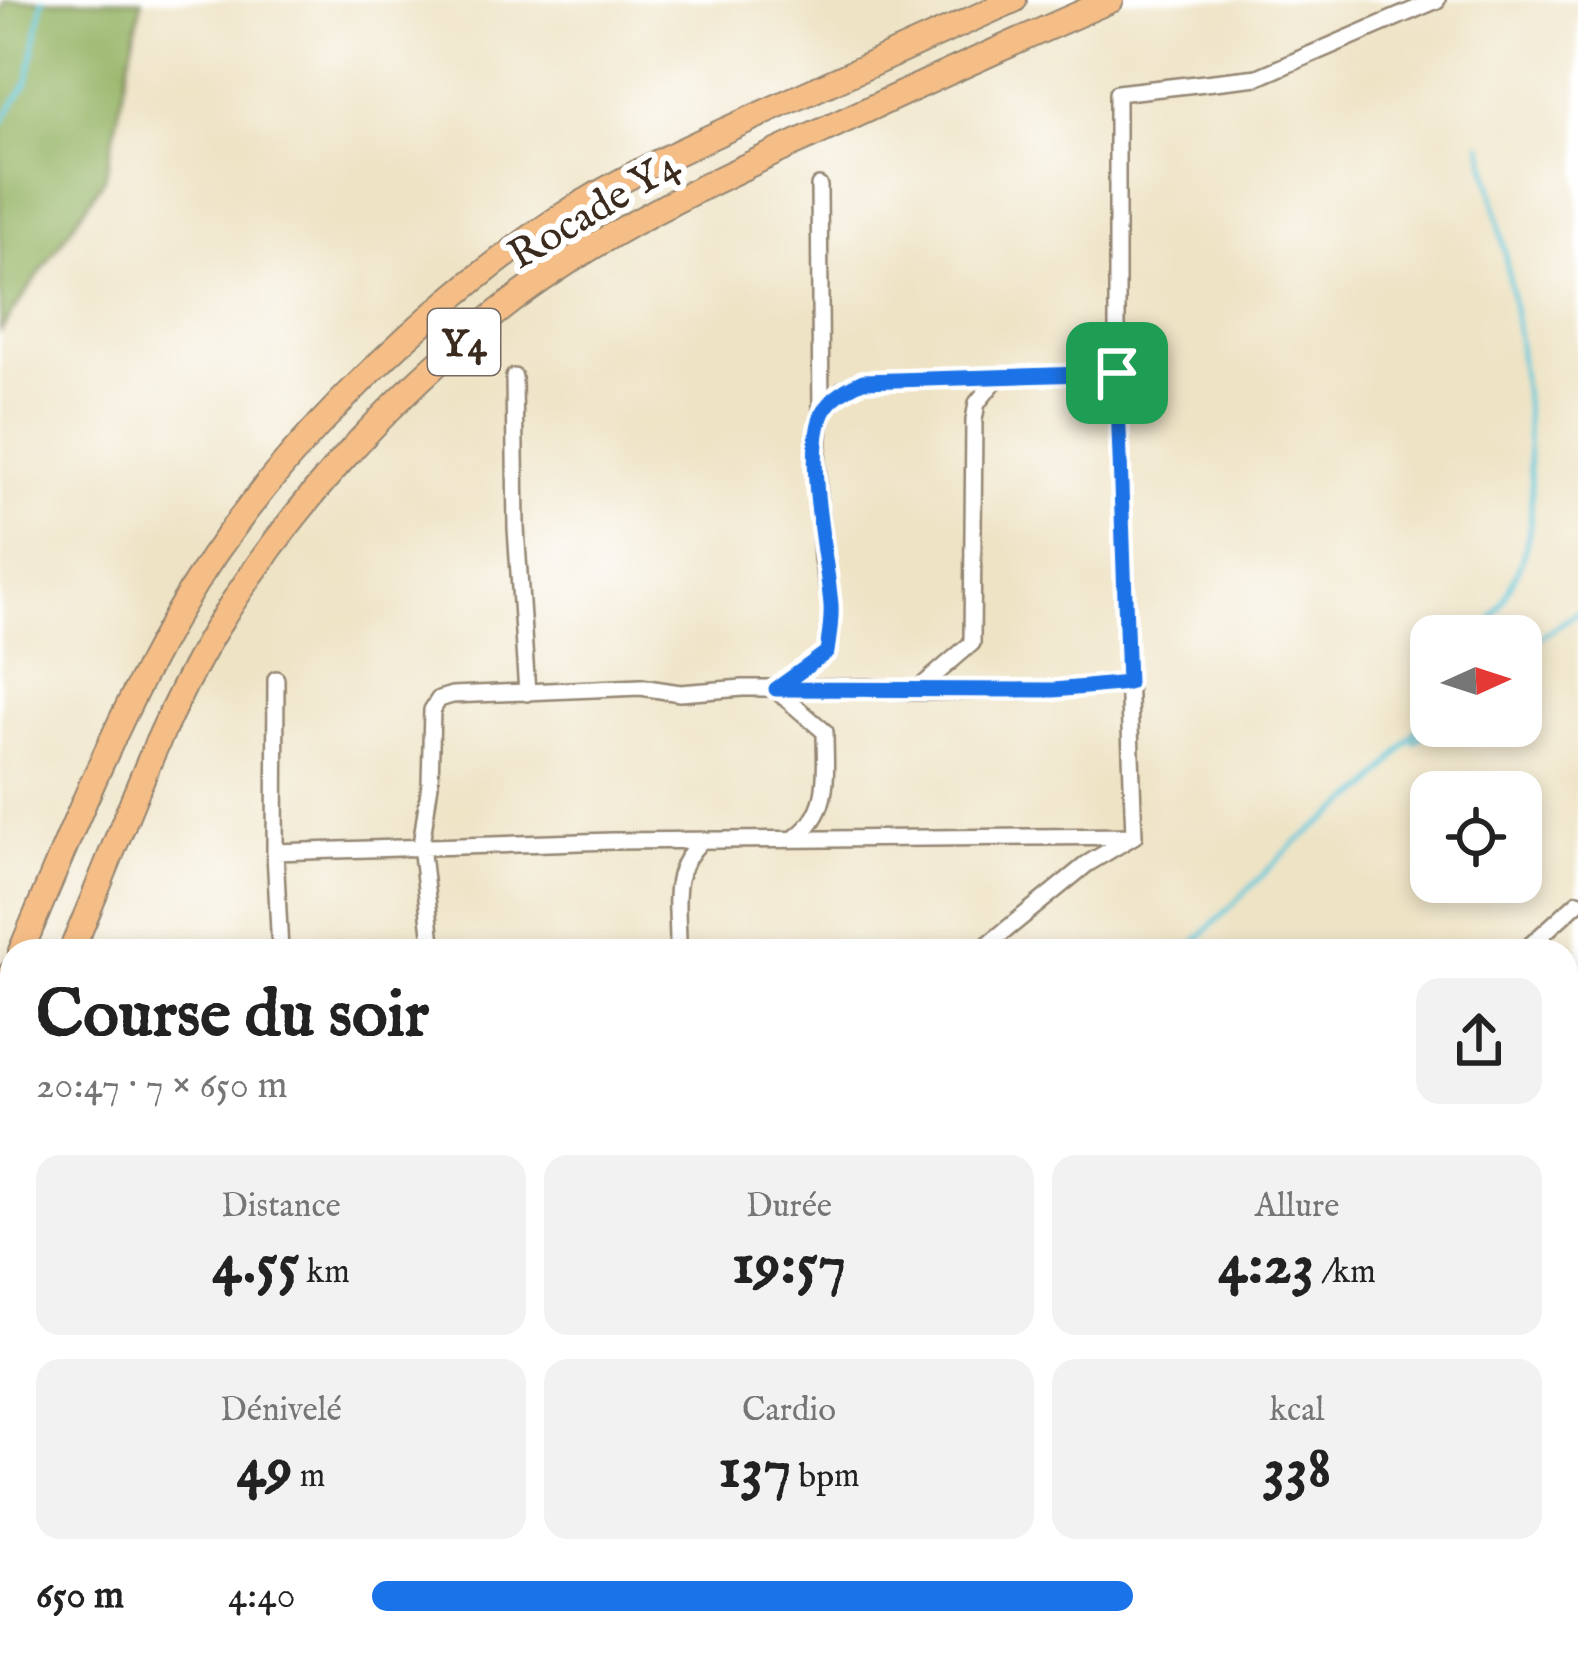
<!DOCTYPE html>
<html lang="fr">
<head>
<meta charset="utf-8">
<style>
  body { margin:0; font-family:"IM FELL English",serif; background:#f2f2f2; color:#222; height:100vh; display:flex; flex-direction:column; font-size:45px; white-space:nowrap }
  * { box-sizing:border-box; margin:0 }
  p { font-size:39px; color:#767676 }
  .icon { flex:none; width:66px; height:66px; fill:none; stroke:currentColor; stroke-width:2; stroke-linecap:round; stroke-linejoin:round }
  .map { position:relative; flex:1; overflow:hidden }
  .drawer { position:absolute; left:0px; top:939px; width:1578px; height:729px; display:flex; flex-direction:column; background:#fff; border-radius:36px 36px 0 0; box-shadow:0 6px 18px #0003 }
  .drawer>* { flex:none }
  .needle { width:78px; rotate:87deg }
  .fabs { position:absolute; left:1410px; top:615px; display:grid; gap:24px }
  .fabs a { display:grid; place-items:center; width:132px; height:132px; border-radius:24px; background:#fff; box-shadow:0 6px 18px #0003; font-size:60px }
  .pin { position:absolute; display:grid; place-items:center; width:102px; height:102px; color:#fff; margin:-51px; border-radius:24px; box-shadow:0 6px 18px #0006 }
  .round { display:grid; place-items:center; flex:none; width:126px; height:126px; border-radius:24px; background:#f2f2f2 }
  .headline { display:flex; align-items:center; justify-content:space-between; height:204px; padding:0 36px }
  h1 { font-size:66px; font-weight:700; line-height:90px }
  .metrics { display:grid; grid-template-columns:repeat(3,1fr); gap:18px; height:204px; padding:12px 36px }
  .metrics div { display:grid; align-content:center; border-radius:24px; background:#f2f2f2; text-align:center }
  .metrics b { font-size:60px; font-weight:700 }
  .metrics small { font-size:33px; font-weight:400 }
  .metrics p { font-size:33px }
  ul { padding:0 36px; list-style:none; font-size:39px }
  li { display:grid; grid-template-columns:192px 144px 1fr; align-items:center; height:90px }
  li i { height:30px; border-radius:15px; background:#1a73e8 }
  .map>svg:first-child { display:block }
  .forest { fill:#97b568; stroke:#697043; stroke-width:3 }
  .lines { fill:none; stroke-linecap:round; stroke-linejoin:round }
  .stream { stroke:#60c8dc; stroke-width:4.5 }
  .minor-casing { stroke:#948672; stroke-width:20 }
  .tertiary-casing { stroke:#948672; stroke-width:22 }
  .trunk-casing { stroke:#948672; stroke-width:28 }
  .minor { stroke:#fff; stroke-width:15 }
  .tertiary { stroke:#fff; stroke-width:18 }
  .trunk { stroke:#f6be87; stroke-width:24 }
  .route-casing { stroke:#fff; stroke-width:24 }
  .route { stroke:#1a73e8; stroke-width:15 }
  .labels { text-anchor:middle; stroke-width:12; stroke-linejoin:round; paint-order:stroke }
  .shield { fill:#fff; stroke:#766a62; stroke-width:3 }
  .shield-label { font-size:39px; font-weight:bold; fill:#3b2a1e }
  .street-label { font-size:42px; fill:#3b2a1e; stroke:#fff }
</style>
</head>
<body>
<div class="map">
<svg width="1578" height="1667" viewBox="0 0 1578 1667">
  <rect width="100%" height="100%" fill="#fff"/>
  <filter id="ink" filterUnits="userSpaceOnUse"><feTurbulence type="fractalNoise" baseFrequency=".00833" numOctaves="2"/><feDisplacementMap in="SourceGraphic" scale="24" xChannelSelector="R" yChannelSelector="G"/><feConvolveMatrix kernelMatrix="1 2 1 2 8 2 1 2 1" color-interpolation-filters="sRGB"/></filter>
  <filter id="wash" filterUnits="userSpaceOnUse"><feTurbulence type="fractalNoise" baseFrequency=".004" numOctaves="4" result="noise"/><feDisplacementMap in="SourceGraphic" scale="48" xChannelSelector="R" yChannelSelector="G"/><feGaussianBlur stdDeviation="2.7" result="paint"/><feColorMatrix in="noise" values="0 0 0 0 0 0 0 0 0 0 0 0 0 0 0 0 0 1.4 0 .05"/><feComposite in="paint" operator="in"/></filter>
  <g filter="url(#wash)">
    <rect width="100%" height="100%" fill="#eee3c5"/>
    <path class="forest" d="M 5,0 L 142,0 L 105,178 L 0,331 L 0,19 Z"/>
    <g class="lines">
      <path class="stream" d="M 0,125 L 28,81 L 43,0
        M 1482,636 C 1501,605 1521,572 1528,536 C 1534,507 1530,474 1528,444 C 1523,343 1505,243 1482,144
        M 1521,651 L 1578,612
        M 1414,742 L 1432,726
        M 1186,951 L 1294,844 L 1372,786 L 1431,712
        M 0,1202 L 12,1205
        M 0,1532 L 12,1494"/>
    </g>
  </g>
  <g filter="url(#ink)">
    <g class="lines">
      <g class="minor-casing">
        <path id="minor" d="M 514,377 L 516,528 L 527,693
          M 821,414 L 842,390 L 863,381 L 1117,373
          M 276,679 L 275,852 L 280,951
          M 915,692 L 972,643 L 974,420 L 977,403 L 998,377
          M 796,837 C 832,811 825,772 825,732 L 776,690 L 827,652 L 831,605 L 822,559 L 817,462 L 821,414 L 819,186
          M 275,852 L 612,841 L 1134,836
          M 433,951 L 421,845 L 430,784 L 432,710 L 439,699 L 452,695 L 641,687 L 680,693 L 743,688 L 868,687 L 915,692 L 1054,690 L 1128,683
          M 678,951 C 679,904 667,875 702,840
          M 980,951 L 1087,864 L 1134,836 L 1117,373 L 1117,93 L 1258,77 L 1437,0
          M 1524,951 L 1578,902
          M 1566,1118 L 1578,1130
          M 1566,1374 L 1578,1368
          M 293,1656 L 294,1667
          M 1089,1656 L 1092,1667
          M 1549,1656 L 1555,1667
          M 114,1667 L 114,1656
          M 151,1667 L 152,1664"/>
      </g>
      <g class="tertiary-casing">
        <path id="tertiary" d="M 1566,1483 L 1578,1477
          M 1566,1507 L 1578,1501
          M 498,1667 L 591,1656
          M 955,1667 L 1031,1656"/>
      </g>
      <g class="trunk-casing">
        <path id="trunk" d="M 21,951 C 69,837 116,719 178,612 C 262,466 415,315 554,221 C 625,174 704,140 781,105 C 859,70 936,35 1014,0
          M 71,951 C 117,846 153,735 211,637 C 282,518 389,398 498,312 C 595,235 710,182 822,131 C 918,86 1014,42 1111,0
          M 0,1000 L 12,972
          M 0,1111 L 12,1085"/>
      </g>
      <use href="#minor" class="minor"/>
      <use href="#tertiary" class="tertiary"/>
      <use href="#trunk" class="trunk"/>
    </g>
  </g>
  <g class="lines" filter="url(#ink)">
    <g class="route-casing">
      <path id="route" d="M 1117,373 L 1128,683 L 1054,690 L 776,689 L 827,652 C 829,637 832,621 831,605 C 827,557 805,462 821,417 C 827,399 847,388 863,381 Z"/>
    </g>
    <use href="#route" class="route"/>
  </g>
  <g class="labels">
    <rect class="shield" x="428" y="309" width="72" height="66" rx="9"/>
    <g class="shield-label">
      <text x="464" y="356">Y4</text>
    </g>
    <g class="street-label">
      <text transform="translate(593 208) rotate(-31)" y="15">Rocade Y4</text>
    </g>
  </g>
</svg>
<div class="fabs">
<a><svg class="needle" viewBox="-14 -14 28 28"><path d="M0-13l5 13h-10z" fill="#e53935"/><path d="M0 13l5-13h-10z" fill="#767676"/></svg></a>
<a><svg class="icon" aria-label="locate" viewBox="0 0 24 24"><circle cx="12" cy="12" r="6"/><path d="M12 2v4M12 18v4M2 12h4M18 12h4"/></svg></a>
</div>
<div class="pin" style="left:1117px;top:373px;background:#1e9e55"><svg class="icon" aria-label="arrive" viewBox="0 0 24 24"><path d="M6 21V4h12l-3 4 3 4H6"/></svg></div>
<section class="drawer">
<div class="headline"><div><h1>Course du soir</h1><p>20:47 · 7 × 650 m</p></div><a class="round"><svg class="icon" aria-label="share" viewBox="0 0 24 24"><path d="M12 15V3M7 8l5-5 5 5M5 13v7h14v-7"/></svg></a></div>
<div class="metrics">
<div><p>Distance</p><b>4.55<small> km</small></b></div>
<div><p>Durée</p><b>19:57</b></div>
<div><p>Allure</p><b>4:23<small> /km</small></b></div>
</div>
<div class="metrics">
<div><p>Dénivelé</p><b>49<small> m</small></b></div>
<div><p>Cardio</p><b>137<small> bpm</small></b></div>
<div><p>kcal</p><b>338</b></div>
</div>
<ul>
<li><b>650 m</b>4:40<i style="width:65%"></i></li>
</ul>
</section>
</div>
</body>
</html>
